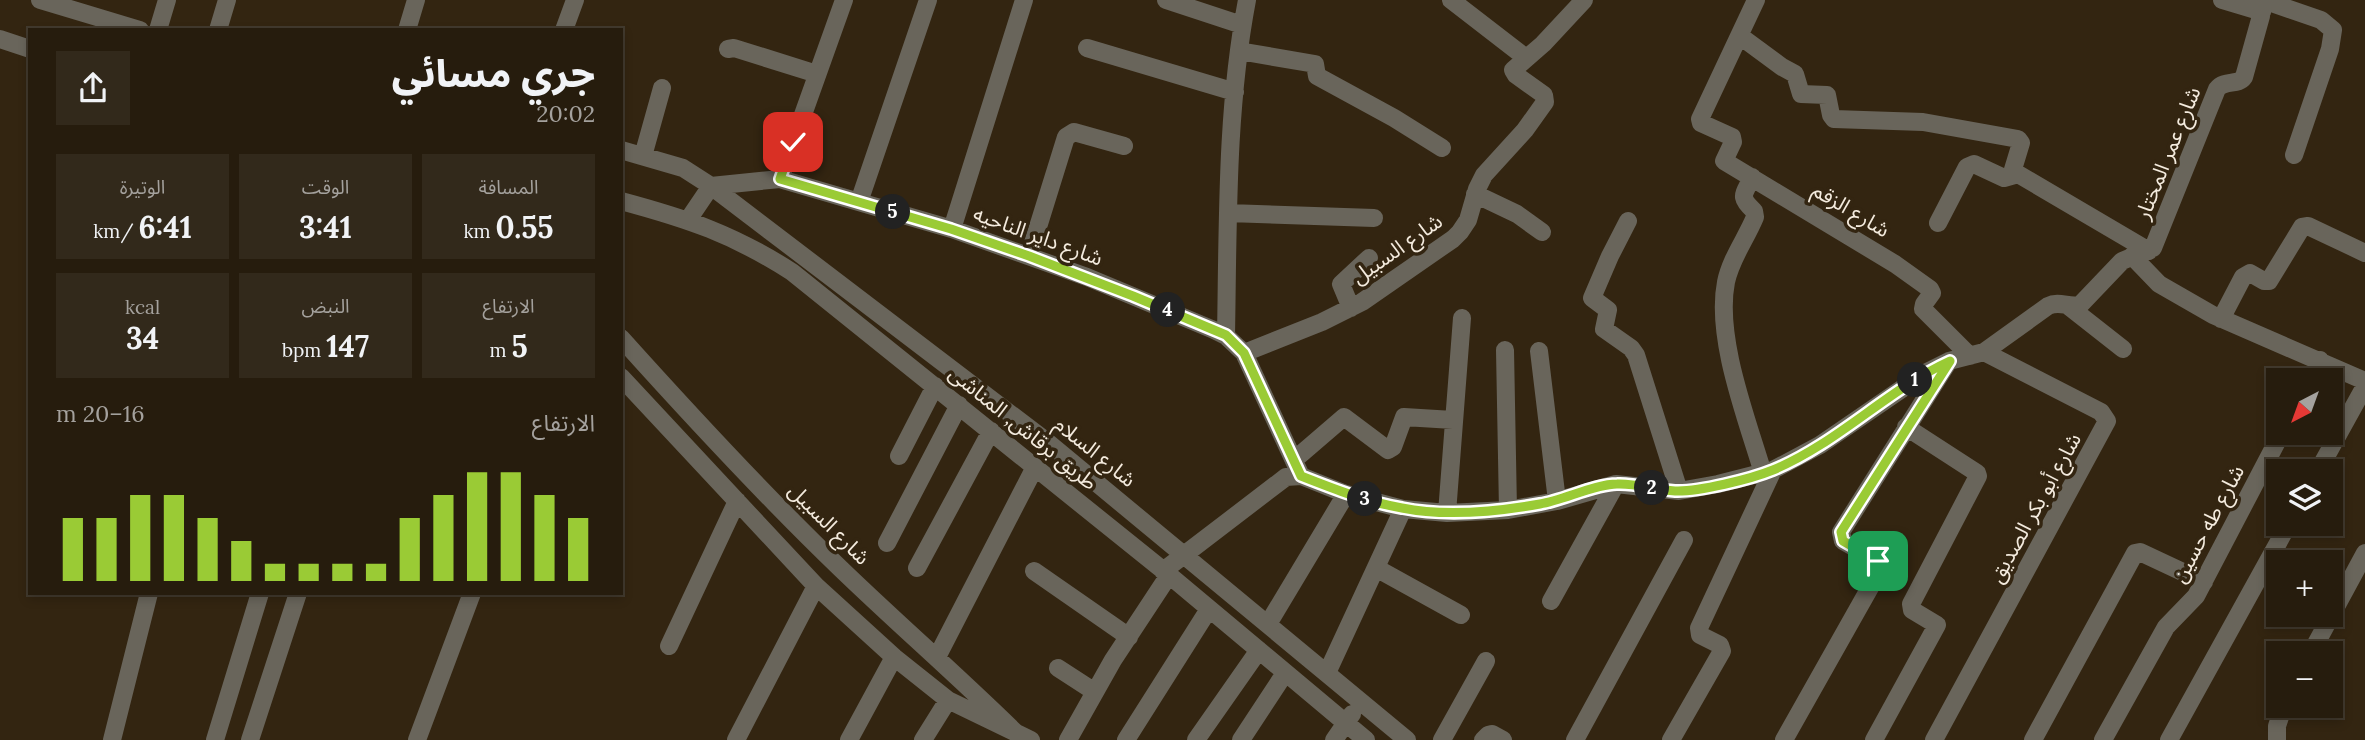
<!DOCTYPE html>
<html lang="ar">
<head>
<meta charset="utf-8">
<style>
  body { margin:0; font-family:Lora,"Noto Sans Arabic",serif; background:#32291b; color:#f1f3f6; direction:rtl; height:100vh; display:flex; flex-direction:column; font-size:26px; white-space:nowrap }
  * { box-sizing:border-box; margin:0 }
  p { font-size:23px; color:#a4a19d }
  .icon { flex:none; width:38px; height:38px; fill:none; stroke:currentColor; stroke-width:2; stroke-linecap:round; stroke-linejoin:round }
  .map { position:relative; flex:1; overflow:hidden; direction:ltr }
  .drawer { position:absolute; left:28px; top:28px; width:595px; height:567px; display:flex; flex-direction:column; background:#261c0d; border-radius:0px; box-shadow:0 4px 10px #0003,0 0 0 2px #423a2e; direction:rtl }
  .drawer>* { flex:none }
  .needle { width:46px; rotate:221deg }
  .fabs { position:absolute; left:2266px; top:368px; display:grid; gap:14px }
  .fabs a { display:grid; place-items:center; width:77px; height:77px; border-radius:0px; background:#261c0d; box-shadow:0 4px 10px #0003,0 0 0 2px #423a2e; font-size:35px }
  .pin { position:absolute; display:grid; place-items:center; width:60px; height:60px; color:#fff; margin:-30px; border-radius:14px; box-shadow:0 4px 10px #0006 }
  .km { position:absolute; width:35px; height:35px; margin:-18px; border-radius:50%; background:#222; color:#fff; font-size:19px; line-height:35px; text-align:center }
  .round { display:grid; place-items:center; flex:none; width:74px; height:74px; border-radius:0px; background:#32291b }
  .overview { display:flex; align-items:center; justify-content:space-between; height:119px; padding:0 28px }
  h1 { font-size:38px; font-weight:800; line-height:52px }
  .figures { display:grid; grid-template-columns:repeat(3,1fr); gap:10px; height:119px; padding:7px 28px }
  .figures div { display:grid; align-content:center; border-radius:0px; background:#32291b; text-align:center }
  .figures b { font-size:30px; font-weight:800 }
  .figures small { font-size:19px; font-weight:400 }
  .figures p { font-size:19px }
  .chart { height:196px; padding:14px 28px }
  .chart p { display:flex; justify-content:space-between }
  .chart svg { width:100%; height:126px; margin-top:7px; stroke:#9acb35; stroke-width:6 }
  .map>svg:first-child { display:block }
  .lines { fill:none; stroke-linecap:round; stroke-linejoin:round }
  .minor { stroke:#69655b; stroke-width:18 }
  .route-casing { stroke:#fff; stroke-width:14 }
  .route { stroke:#9acb35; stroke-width:9 }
  .labels { text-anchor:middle; stroke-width:7; stroke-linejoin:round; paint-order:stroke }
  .street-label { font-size:21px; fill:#f4ebde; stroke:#332511 }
</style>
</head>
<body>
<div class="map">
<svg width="2365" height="740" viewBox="0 0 2365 740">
  <rect width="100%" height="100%" fill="#332511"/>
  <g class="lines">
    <path class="minor" d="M 40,0 L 140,30
      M 1166,0 L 1242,25
      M 1451,0 L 1526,58
      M 1756,0 L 1700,119 L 1701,123 L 1732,137 L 1733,142 L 1724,161 L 1895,264 L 1930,289 L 1932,293 L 1924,304 L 1923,309 L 1970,356
      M 2222,0 L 2262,12
      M 2263,0 L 2321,20 L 2333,30 L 2330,49 L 2294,155
      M 158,30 L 167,0
      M 218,30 L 227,0
      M 407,30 L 416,0
      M 564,30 L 575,0
      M 1740,36 L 1782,67 L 1795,74 L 1801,94 L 1827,95 L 1831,115 L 1834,119 L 1923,122 L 2018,139 L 2021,143 L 2011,176
      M 0,39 L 30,49
      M 1087,48 L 1235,92
      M 728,49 L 734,48 L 817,74
      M 1239,51 L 1315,64 L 1317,76 L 1394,118 L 1442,148
      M 621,150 L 683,168 L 711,186 L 1046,441 L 1407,740
      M 643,156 L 662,88
      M 1752,177 C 1744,195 1738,196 1754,211 L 1755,217 C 1746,239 1731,258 1726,282 C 1715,338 1747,419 1763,473
      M 780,179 L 844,0
      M 1475,194 L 1517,214 L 1542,232
      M 621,201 C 688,219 733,234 792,272 L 1169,575 L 1366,740
      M 859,202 L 928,0
      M 1228,213 L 1374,218
      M 688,220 L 711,186 L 780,179 L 859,202 L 952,229 L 1087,277 L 1214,330 L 1226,336 L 1244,353 L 1301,476
      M 1628,221 L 1610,256 L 1592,298 L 1608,310 L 1604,329 L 1631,348 L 1636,355 L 1679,491
      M 1938,223 L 1967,167 L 1974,164 L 2004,178 L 2018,174 L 2149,251
      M 952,229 L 1024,0
      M 1029,256 L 1066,137 L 1074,132 L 1124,146
      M 2132,256 L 2159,284 L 2213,315 L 2365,381
      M 2067,305 L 2123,349
      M 1351,308 L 1341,284 L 1369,258
      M 2221,319 L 2243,277 L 2250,273 L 2264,281 L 2269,281 L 2302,227 L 2308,226 L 2365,253
      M 1226,336 C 1228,224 1226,110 1247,0
      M 621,338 C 692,417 764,495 841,569 C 898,624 958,676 1015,732
      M 1505,350 L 1508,510
      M 1539,351 L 1557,501
      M 1244,353 L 1322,322 L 1362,302 L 1453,239 L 1460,232 L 1468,220 L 1477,189 L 1484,175 L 1525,130 L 1545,102 L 1544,95 L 1516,75 L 1513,70 L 1543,44 L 1584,0
      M 621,377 L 816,586 L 894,657 L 948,700 L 1031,740
      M 2309,380 L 2320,360
      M 899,456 L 935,386
      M 1294,460 L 1344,417 L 1388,450 L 1393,447 L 1404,417 L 1453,420
      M 2318,471 L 2365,386
      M 1447,513 L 1462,318
      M 887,543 L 959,405
      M 917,568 L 991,431
      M 1376,568 L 1461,615
      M 1034,571 L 1129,637
      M 1163,571 L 1286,477 L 1301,476 L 1346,494 L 1403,509 L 1447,513 L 1508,510 L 1557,501 L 1616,484 L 1679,491 L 1718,484 L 1773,470 L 1820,445 L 1925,373 L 1949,361 L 1984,352 L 2048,306 C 2060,300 2068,308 2080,305 L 2122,261 L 2153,248 L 2217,89 C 2225,79 2238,86 2244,77 L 2261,16 L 2261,0
      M 1551,601 L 1616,484
      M 1268,624 L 1346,494
      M 669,646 L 737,501
      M 2311,653 L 2365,553
      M 937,657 L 1035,467
      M 1058,668 L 1095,692
      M 1327,673 L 1403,509
      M 112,740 L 149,593
      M 215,740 L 260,593
      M 250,740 L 298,593
      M 417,740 L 472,593
      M 736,740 L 816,586
      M 849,740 L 894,657
      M 923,740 L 948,700
      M 1068,740 L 1113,660 L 1169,575
      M 1126,740 L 1209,609
      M 1196,740 L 1259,650
      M 1241,740 L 1285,673
      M 1334,740 L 1352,714
      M 1442,740 L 1486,661
      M 1483,740 L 1488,735 L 1492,734 L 1503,740
      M 1575,740 L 1684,540
      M 1671,740 L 1722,651 L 1720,645 L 1700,635 L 1699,628 L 1773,470
      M 1784,740 L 1881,568 L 1878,561 L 1843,541 L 1841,532 L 1947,364
      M 1874,740 L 1937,625 L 1912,610 L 1911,604 L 1978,476 L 1977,473 L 1906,427
      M 1934,740 L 2107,421 L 2101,412 L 1984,352
      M 2033,740 L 2135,553 L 2140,552 L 2204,582
      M 2103,740 L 2166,627 L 2196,596 L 2282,432
      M 2169,740 L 2289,523
      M 2277,740 L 2277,726 L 2284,705"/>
  </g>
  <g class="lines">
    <g class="route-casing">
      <path id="route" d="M 793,142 L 780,179 L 951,229 L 1029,256 L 1133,296 L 1226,335 L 1244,353 L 1301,476 C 1334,489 1367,502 1402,508 C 1447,517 1495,512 1540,504 C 1564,500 1595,484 1617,484 C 1636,483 1655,490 1675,491 C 1698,492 1751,479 1773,470 C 1838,443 1887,390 1950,361 L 1841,532 L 1843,541 L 1878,561"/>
    </g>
    <use href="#route" class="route"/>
  </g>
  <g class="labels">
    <g class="street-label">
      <text transform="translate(2168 153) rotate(-68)" y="7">شارع عمر المختار</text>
      <text transform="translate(1851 210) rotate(31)" y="7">شارع الزقم</text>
      <text transform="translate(1038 236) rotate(20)" y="7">شارع داير الناحيه</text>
      <text transform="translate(1397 249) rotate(-35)" y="7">شارع السبيل</text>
      <text transform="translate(1023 428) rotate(39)" y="7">طريق برقاش, المناشى</text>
      <text transform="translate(1095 452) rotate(39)" y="7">شارع السلام</text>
      <text transform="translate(2035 508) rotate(-61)" y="7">شارع أبو بكر الصديق</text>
      <text transform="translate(829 524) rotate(45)" y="7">شارع السبيل</text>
      <text transform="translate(2208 524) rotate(-62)" y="7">شارع طه حسين</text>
    </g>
  </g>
</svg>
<div class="fabs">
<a><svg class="needle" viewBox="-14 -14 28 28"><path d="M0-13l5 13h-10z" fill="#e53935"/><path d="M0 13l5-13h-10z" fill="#a4a19d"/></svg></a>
<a><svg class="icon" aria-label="layers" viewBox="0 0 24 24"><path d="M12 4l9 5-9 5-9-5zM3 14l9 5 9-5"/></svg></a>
<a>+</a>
<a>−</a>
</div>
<div class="pin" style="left:1878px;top:561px;background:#1e9e55"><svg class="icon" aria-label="arrive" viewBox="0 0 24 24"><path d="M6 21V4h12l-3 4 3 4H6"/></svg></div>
<div class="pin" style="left:793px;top:142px;background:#d93025"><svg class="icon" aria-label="check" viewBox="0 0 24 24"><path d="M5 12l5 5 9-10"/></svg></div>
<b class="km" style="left:1915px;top:380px">1</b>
<b class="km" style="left:1652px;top:488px">2</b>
<b class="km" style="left:1365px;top:499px">3</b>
<b class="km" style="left:1168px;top:310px">4</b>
<b class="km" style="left:893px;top:212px">5</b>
<section class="drawer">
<div class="overview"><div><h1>جري مسائي</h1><p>20:02</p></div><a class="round"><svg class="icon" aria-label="share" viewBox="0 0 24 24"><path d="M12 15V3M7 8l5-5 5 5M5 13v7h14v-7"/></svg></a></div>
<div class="figures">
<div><p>المسافة</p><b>0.55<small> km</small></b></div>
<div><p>الوقت</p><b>3:41</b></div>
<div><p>الوتيرة</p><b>6:41<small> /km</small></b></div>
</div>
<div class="figures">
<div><p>الارتفاع</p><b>5<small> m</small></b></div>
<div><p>النبض</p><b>147<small> bpm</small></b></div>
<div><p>kcal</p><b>34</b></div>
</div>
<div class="chart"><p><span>الارتفاع</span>16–20 m</p>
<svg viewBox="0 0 160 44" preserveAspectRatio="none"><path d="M5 44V22M15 44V22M25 44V14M35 44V14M45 44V22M55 44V30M65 44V38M75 44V38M85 44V38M95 44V38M105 44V22M115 44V14M125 44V6M135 44V6M145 44V14M155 44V22"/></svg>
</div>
</section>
</div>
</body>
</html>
